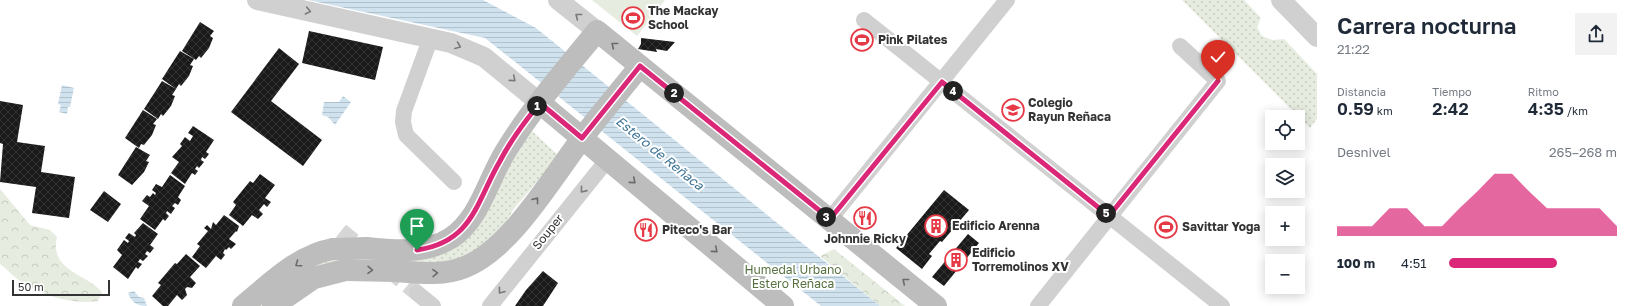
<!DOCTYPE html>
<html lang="es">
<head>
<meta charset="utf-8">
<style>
  body { margin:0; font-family:"Golos Text",sans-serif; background:#f2f2f3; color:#1f2937; height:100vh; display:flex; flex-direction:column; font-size:15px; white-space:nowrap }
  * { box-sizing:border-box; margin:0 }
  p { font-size:13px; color:#747a83 }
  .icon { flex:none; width:22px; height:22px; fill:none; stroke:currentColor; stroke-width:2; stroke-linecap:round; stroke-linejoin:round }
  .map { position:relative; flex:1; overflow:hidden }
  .sheet { display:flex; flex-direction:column; background:#fff; width:320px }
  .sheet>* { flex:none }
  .buttons { position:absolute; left:1265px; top:110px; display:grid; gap:8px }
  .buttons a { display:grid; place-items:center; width:40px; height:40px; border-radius:0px; background:#fff; box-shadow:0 2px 10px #0003; font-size:20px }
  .scale { position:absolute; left:12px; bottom:10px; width:98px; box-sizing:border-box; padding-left:4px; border:2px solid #333; border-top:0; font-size:11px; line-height:14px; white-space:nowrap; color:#333; -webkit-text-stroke:3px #fff; paint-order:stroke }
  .pin { position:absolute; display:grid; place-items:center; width:34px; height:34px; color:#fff; margin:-41px -17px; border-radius:50% 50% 50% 0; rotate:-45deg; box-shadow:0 0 4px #0007 }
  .pin .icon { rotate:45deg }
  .km { position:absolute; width:20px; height:20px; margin:-10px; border-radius:50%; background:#222; color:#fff; font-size:11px; line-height:20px; text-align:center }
  .round { display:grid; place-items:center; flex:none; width:42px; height:42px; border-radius:0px; background:#f2f2f3 }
  .head { display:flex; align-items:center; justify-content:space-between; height:68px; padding:0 20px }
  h1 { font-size:22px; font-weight:600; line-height:30px }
  .figures { display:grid; grid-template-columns:repeat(3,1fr); gap:6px; height:68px; padding:4px 20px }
  .figures div { display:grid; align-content:center }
  .figures b { font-size:17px; font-weight:600 }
  .figures small { font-size:11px; font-weight:400 }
  .figures p { font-size:11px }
  .chart { height:112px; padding:8px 20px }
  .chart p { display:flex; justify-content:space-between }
  .chart svg { width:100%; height:72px; margin-top:4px; fill:#db2777; opacity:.7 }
  ul { padding:0 20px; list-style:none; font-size:13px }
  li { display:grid; grid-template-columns:64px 48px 1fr; align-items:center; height:30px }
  li i { height:10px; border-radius:5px; background:#db2777 }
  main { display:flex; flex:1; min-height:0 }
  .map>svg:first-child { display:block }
  .grass { fill:url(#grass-dots) }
  .forest { fill:url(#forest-crowns) }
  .park { fill:#e6ecdf }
  .water { fill:url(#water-rules) }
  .building { fill:url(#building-cross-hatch) }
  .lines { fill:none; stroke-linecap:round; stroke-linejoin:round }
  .minor-tunnel { stroke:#d6d6d6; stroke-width:16; stroke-dasharray:16 8; stroke-linecap:butt }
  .minor { stroke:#d0d0d0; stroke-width:16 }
  .tertiary { stroke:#d0d0d0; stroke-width:20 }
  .secondary { stroke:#bdbdbd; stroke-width:22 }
  .secondary-bridge { stroke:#bdbdbd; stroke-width:22 }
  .oneway { stroke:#7a7a7a }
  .oneway2 { stroke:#6a6a6a }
  .route-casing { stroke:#fff; stroke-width:8 }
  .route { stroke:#db2777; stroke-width:5 }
  .labels { text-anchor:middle; stroke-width:4; stroke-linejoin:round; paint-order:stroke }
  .poi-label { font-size:12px; font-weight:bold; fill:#333; stroke:#fff; text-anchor:start }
  .street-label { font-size:12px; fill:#333; stroke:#fff }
  .park-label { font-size:12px; fill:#56703f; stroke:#fff }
  .water-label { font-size:13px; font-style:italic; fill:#3f7597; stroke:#fff }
</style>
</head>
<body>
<main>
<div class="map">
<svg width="1317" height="306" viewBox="0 0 1317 306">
  <defs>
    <pattern id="grass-dots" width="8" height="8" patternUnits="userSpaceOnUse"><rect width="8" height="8" fill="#e6ecdf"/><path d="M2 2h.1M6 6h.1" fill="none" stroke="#c6cbc0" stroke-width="1.8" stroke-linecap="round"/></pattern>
    <pattern id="forest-crowns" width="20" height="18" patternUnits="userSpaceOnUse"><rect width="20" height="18" fill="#e6ecdf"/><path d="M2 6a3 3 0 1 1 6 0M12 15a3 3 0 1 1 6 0" fill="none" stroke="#c6cbc0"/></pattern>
    <pattern id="water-rules" width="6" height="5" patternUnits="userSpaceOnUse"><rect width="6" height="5" fill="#cfe2ee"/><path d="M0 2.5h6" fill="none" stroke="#b2c2cd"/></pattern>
    <pattern id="building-cross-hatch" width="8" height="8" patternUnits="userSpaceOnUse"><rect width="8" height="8" fill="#1a1a1a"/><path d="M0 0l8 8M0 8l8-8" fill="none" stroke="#333"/></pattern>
  </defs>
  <rect width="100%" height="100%" fill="#fff"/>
  <path class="grass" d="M 1182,0 L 1244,0 L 1261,18 L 1257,27 L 1262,36 L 1273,40 L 1284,39 L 1317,74 L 1317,119 L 1310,128 Z
    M 532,131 L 557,154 L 557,158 L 513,210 L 502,230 L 486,246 L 464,257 L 441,264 L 292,281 L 261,306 L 253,306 L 323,259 L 428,256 L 509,162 Z"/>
  <path class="forest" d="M 0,189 L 30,225 L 50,230 L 57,237 C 49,271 87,274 102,292 L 98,301 C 73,305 43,296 22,282 C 14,277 8,270 0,264 Z
    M 834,249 L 905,306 L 880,306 L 820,256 Z"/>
  <path class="park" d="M 592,0 L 665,0 L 637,36 Z"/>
  <path class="water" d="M 308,0 L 483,0 L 536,28 L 880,306 L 821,306 L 485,38 Z
    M 62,85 L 74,88 L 70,107 L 68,107 L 67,114 L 59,112 L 61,105 L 58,104 Z
    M 343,96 L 351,102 L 335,125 L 328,117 L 322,115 L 324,102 L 339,102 Z
    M 134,291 L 139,297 L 144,298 L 147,306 C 137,306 131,302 128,293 Z"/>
  <path class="building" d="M 200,22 L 214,31 L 210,36 L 213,38 L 209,48 L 201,58 L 199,56 L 196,60 L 182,51 Z
    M 309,31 L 383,47 L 375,80 L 302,63 Z
    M 641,38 L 675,42 L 667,51 L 656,49 L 657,52 L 638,49 L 641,44 Z
    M 279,48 L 299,64 L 271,101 L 322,140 L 303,166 L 231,112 Z
    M 180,51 L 194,59 L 190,65 L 193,66 L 189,76 L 181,86 L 179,84 L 176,89 L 162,79 Z
    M 162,81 L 176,89 L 172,95 L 175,96 L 171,106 L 163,116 L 161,114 L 158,119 L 144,109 Z
    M 0,101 L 23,105 L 17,142 L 45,146 L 41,172 L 75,177 L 69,218 L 32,213 L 36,187 L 0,182 L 3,144 L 0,143 Z
    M 143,110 L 157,119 L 153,124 L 156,125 L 152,135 L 144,145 L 141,144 L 139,148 L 125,138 Z
    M 193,126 L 214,140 L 206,152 L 209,154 L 205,159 L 202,157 L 201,160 L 204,162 L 199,168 L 197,166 L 195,169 L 198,171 L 195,175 L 192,173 L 185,184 L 171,173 L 179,162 L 172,157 L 182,146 L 180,144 L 185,137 L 190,141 L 193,136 L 188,133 Z
    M 136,147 L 150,155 L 146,161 L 149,162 L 144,172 L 132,185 L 118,175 Z
    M 260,174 L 275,185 L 265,198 L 271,202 L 267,207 L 264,204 L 259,210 L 263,214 L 258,219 L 252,215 L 243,226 L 229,215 L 236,205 L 233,202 L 250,181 L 253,183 Z
    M 170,175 L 185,186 L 178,197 L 181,200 L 178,205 L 175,203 L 172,206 L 175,208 L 171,214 L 167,211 L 166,213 L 169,216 L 165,221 L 163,219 L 155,230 L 140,219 L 149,206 L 142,201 L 147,195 L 150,197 L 153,193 L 155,195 L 156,193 L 152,190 L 156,184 L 162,187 Z
    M 944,190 L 969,210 L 942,242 L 940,241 L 929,254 L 932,256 L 922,269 L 896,248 Z
    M 104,191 L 121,204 L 108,222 L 90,210 Z
    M 224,215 L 239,226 L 237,232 L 236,231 L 229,239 L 236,244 L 231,249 L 229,247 L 226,250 L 225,249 L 223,253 L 225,255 L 221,260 L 216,256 L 206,268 L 192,257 L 200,246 L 197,244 L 208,231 L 204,228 L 207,225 L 211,229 L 213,222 L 216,225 Z
    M 143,223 L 158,234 L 150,245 L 154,248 L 150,253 L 147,251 L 145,254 L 148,256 L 143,261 L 140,259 L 138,262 L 142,264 L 138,269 L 136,267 L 128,279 L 113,267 L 122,255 L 117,250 L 124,240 L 128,243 L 129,241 L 125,238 L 129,233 L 135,237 L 136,235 L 134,233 Z
    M 968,234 L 979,243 L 944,286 L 932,277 Z
    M 186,254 L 200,266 L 190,277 L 196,283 L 192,288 L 187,287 L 185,289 L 187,295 L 182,300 L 177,295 L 168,306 L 163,306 L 152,296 L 161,285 L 158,283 L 175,263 L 177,264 Z
    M 543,271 L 558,283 L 543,306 L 515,306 L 526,290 Z"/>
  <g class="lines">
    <path class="minor-tunnel" d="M 341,231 L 366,251
      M 389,270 L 417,293"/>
    <path class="minor" d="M 864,20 L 1222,306
      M 431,37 L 404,111 L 403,122 L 406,135 L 454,182
      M 830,219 L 1007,0
      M 417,293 L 433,306
      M 490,306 L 608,159
      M 1038,306 L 1218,81 L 1180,46"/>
    <path class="tertiary" d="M 257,0 L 451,43 L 484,57 L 540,103
      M 558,0 L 597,31
      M 1281,0 L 1317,37"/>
    <path class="secondary" d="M 540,103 L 783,306
      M 366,248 C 395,251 425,254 451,238 C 481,218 488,178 507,149 C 533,107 566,69 597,31 L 936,306
      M 396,271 C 420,273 443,276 465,267 C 511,249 553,176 583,137 C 601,113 621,90 640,66
      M 243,306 C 270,284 298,255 333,249
      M 273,306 L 314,278 L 345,270"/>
    <path class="secondary-bridge" d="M 333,249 L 366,248
      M 345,270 L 396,271"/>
  </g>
  <defs><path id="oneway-chevron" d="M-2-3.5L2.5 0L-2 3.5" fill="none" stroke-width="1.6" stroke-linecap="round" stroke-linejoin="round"/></defs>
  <g class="oneway">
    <use href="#oneway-chevron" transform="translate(308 11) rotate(12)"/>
    <use href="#oneway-chevron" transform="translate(578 16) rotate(-142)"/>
    <use href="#oneway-chevron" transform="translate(458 46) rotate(22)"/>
    <use href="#oneway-chevron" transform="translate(513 79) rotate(40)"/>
    <use href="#oneway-chevron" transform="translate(583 190) rotate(129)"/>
    <use href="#oneway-chevron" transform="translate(501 291) rotate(128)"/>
  </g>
  <g class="oneway2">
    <use href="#oneway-chevron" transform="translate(614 45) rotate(-141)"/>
    <use href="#oneway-chevron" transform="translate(633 181) rotate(40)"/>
    <use href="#oneway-chevron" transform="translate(536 200) rotate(-52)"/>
    <use href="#oneway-chevron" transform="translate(715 250) rotate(40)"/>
    <use href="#oneway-chevron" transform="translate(298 264) rotate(145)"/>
    <use href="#oneway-chevron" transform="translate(370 270) rotate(1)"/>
    <use href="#oneway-chevron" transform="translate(435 273) rotate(-1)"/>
    <use href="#oneway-chevron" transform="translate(905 281) rotate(-141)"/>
  </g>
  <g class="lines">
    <g class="route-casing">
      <path id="route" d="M 417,250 C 473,242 476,202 500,161 C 511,140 525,121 540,103 L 582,138 L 640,66 L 830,219 L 942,82 L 1109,216 L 1218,81"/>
    </g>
    <use href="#route" class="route"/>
  </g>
  <defs>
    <g id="stadium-ring" transform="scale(1.15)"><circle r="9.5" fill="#fff" stroke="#e63946" stroke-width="1.5"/><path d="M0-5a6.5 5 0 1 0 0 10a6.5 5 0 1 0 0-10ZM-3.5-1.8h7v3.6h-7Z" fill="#e63946"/></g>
    <g id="school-ring" transform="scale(1.15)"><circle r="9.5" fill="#fff" stroke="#e63946" stroke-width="1.5"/><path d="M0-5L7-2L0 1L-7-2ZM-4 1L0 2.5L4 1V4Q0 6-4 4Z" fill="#e63946"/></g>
    <g id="restaurant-ring" transform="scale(1.15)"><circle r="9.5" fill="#fff" stroke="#e63946" stroke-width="1.5"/><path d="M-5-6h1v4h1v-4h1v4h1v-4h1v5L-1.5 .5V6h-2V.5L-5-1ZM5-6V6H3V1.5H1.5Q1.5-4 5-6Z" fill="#e63946"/></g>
    <g id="building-ring" transform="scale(1.15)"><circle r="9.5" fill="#fff" stroke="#e63946" stroke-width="1.5"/><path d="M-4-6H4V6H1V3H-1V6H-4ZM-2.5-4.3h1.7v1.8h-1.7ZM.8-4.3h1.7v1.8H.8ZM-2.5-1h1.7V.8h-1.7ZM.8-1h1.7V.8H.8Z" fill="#e63946"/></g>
  </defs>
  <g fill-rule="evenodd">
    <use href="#stadium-ring" x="633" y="18"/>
    <use href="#stadium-ring" x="862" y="40"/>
    <use href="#school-ring" x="1013" y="110"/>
    <use href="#restaurant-ring" x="865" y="218"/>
    <use href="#building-ring" x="936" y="226"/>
    <use href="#stadium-ring" x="1166" y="227"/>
    <use href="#restaurant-ring" x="646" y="230"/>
    <use href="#building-ring" x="956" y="260"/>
  </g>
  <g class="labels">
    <g class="poi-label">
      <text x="648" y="15">The Mackay<tspan x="648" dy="14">School</tspan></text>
      <text x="878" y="44">Pink Pilates</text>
      <text x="1028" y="107">Colegio<tspan x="1028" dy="14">Rayun Reñaca</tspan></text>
      <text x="952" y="230">Edificio Arenna</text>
      <text x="1182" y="231">Savittar Yoga</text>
      <text x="662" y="234">Piteco's Bar</text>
      <text x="865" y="243" text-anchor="middle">Johnnie Ricky</text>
      <text x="972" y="257">Edificio<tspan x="972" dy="14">Torremolinos XV</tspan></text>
    </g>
    <g class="street-label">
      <text transform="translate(548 232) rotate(-51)" y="4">Souper</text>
    </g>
    <g class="park-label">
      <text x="793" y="274">Humedal Urbano<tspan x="793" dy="14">Estero Reñaca</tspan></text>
    </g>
    <g class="water-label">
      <text transform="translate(660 153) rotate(39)" y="5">Estero de Reñaca</text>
    </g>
  </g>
</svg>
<div class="buttons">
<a><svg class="icon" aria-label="locate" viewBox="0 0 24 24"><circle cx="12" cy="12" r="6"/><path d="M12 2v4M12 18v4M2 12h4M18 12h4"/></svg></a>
<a><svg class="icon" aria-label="layers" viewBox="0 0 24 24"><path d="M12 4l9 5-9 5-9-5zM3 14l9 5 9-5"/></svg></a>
<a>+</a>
<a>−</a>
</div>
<div class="scale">50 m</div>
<div class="pin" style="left:417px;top:250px;background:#1e9e55"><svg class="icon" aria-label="arrive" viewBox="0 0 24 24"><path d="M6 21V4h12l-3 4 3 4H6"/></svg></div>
<div class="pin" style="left:1218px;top:81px;background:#d93025"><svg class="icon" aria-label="check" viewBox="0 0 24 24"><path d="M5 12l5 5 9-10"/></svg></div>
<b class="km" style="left:537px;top:106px">1</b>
<b class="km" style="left:674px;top:93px">2</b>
<b class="km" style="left:826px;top:217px">3</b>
<b class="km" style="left:953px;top:91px">4</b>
<b class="km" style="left:1106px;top:213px">5</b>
</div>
<section class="sheet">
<div class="head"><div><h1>Carrera nocturna</h1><p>21:22</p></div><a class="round"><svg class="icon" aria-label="share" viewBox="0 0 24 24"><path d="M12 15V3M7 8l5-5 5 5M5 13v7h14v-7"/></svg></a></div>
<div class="figures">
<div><p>Distancia</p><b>0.59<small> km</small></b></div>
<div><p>Tiempo</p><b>2:42</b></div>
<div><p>Ritmo</p><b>4:35<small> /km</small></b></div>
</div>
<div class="chart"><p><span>Desnivel</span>265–268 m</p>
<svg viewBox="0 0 160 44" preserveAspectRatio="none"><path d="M0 44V38L10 38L20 38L30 27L40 27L50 38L60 38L70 27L80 17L90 6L100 6L110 17L120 27L130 27L140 27L150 27L160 38V44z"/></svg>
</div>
<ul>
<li><b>100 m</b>4:51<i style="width:64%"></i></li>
</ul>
</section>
</main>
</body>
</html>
